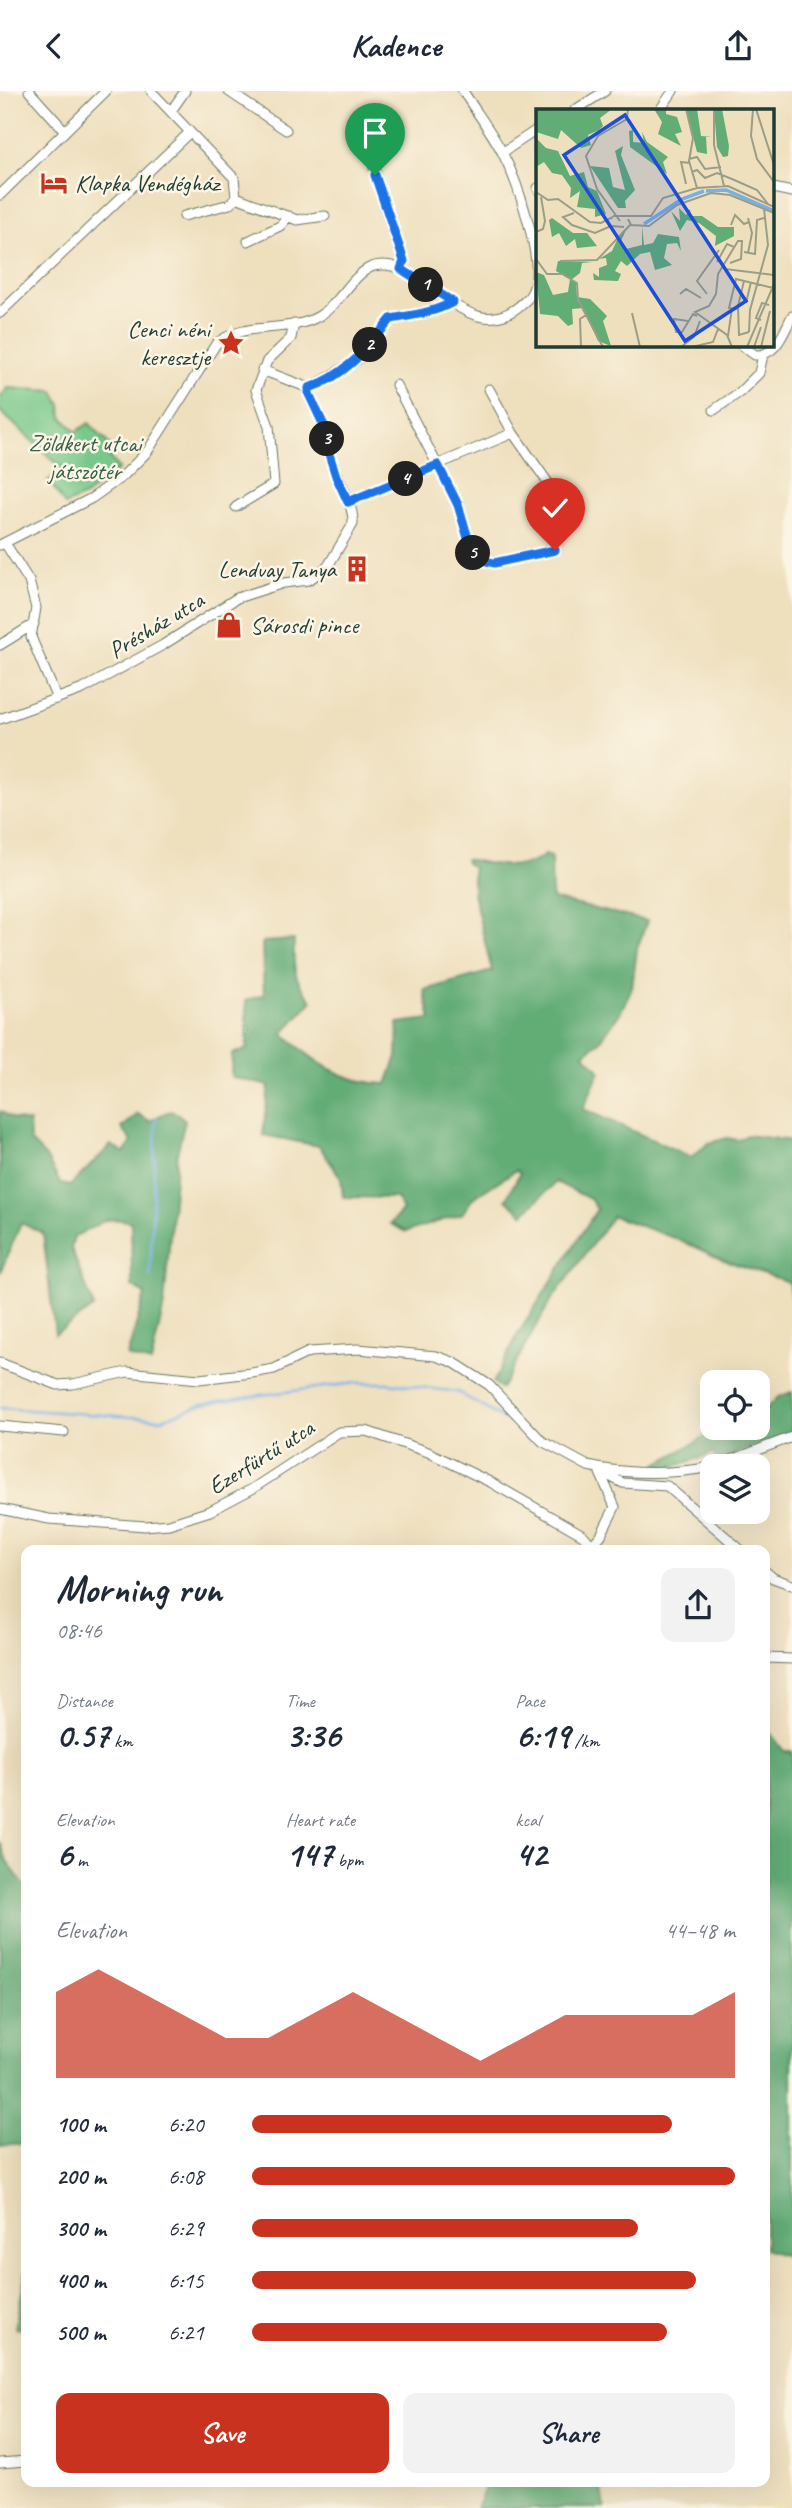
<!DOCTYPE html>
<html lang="en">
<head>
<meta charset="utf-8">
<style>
  body { margin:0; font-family:Caveat,sans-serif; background:#f2f2f3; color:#1f2937; height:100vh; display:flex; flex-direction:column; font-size:26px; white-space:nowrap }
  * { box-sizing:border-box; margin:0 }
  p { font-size:23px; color:#747a83 }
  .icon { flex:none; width:38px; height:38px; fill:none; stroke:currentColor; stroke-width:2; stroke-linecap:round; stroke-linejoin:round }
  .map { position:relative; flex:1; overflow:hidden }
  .side { position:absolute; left:21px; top:1454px; width:749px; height:942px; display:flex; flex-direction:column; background:#fff; border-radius:14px; box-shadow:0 7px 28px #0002 }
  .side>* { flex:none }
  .buttons { position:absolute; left:700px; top:1279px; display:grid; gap:14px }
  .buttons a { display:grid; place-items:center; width:70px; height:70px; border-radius:14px; background:#fff; box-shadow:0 7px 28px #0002; font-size:35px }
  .pin { position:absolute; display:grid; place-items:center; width:60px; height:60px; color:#fff; margin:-72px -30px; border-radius:50% 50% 50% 0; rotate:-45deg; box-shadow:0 0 7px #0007 }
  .pin .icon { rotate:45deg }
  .km { position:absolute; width:35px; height:35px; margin:-18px; border-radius:50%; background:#222; color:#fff; font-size:19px; line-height:35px; text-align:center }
  .round { display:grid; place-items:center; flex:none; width:74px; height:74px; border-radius:14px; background:#f2f2f3 }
  .headline { display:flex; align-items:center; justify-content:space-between; height:119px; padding:0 35px }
  h1 { font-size:38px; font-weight:600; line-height:52px }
  .stats { display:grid; grid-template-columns:repeat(3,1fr); gap:10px; height:119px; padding:7px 35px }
  .stats div { display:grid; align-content:center }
  .stats b { font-size:35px; font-weight:600 }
  .stats small { font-size:19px; font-weight:400 }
  .stats p { font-size:19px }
  .chart { height:196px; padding:14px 35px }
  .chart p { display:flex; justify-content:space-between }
  .chart svg { width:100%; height:126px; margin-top:7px; fill:#c8321e; opacity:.7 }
  .action { display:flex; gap:14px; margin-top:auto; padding:14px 35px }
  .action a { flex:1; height:80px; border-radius:14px; background:#c8321e; color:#fff; font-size:28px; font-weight:600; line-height:80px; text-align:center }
  .action a+a { background:#f2f2f3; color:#1f2937 }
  ul { padding:0 35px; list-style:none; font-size:23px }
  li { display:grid; grid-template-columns:112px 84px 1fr; align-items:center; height:52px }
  li i { height:18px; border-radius:9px; background:#c8321e }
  header { display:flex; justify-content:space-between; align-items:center; height:91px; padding:0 35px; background:#fff; font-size:32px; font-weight:600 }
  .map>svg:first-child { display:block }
  .green { fill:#78c88a; stroke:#4c825f; stroke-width:2 }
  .forest { fill:#62ac76; stroke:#407455; stroke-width:2 }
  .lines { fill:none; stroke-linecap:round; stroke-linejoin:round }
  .stream { stroke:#77b0e7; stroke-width:2.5 }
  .minor-casing { stroke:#677664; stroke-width:11 }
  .minor { stroke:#fff; stroke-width:9 }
  .route-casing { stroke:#fff; stroke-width:14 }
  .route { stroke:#1a73e8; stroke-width:9 }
  .labels { text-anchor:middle; stroke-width:5; stroke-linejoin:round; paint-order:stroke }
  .poi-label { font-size:24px; fill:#1f3d34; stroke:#fcf5e5; text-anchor:start }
  .park-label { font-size:24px; fill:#35604a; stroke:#fcf5e5 }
  .street-label { font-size:24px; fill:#1f3d34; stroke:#fcf5e5 }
  .inset-river { fill:none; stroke:#77b0e7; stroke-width:3.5 }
  .inset-road { fill:none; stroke:#9b9e86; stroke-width:2 }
  .view { fill:#1d4ed8; fill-opacity:0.15; stroke:#1d4ed8; stroke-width:3.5 }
  .inset-edge { fill:none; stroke:#1f3d34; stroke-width:3.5 }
</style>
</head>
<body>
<header><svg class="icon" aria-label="back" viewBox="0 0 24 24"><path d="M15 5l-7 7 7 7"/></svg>Kadence<svg class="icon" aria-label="share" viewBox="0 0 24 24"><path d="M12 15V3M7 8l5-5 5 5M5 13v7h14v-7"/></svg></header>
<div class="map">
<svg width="792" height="2417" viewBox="0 0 792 2417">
  <rect width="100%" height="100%" fill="#fcf5e5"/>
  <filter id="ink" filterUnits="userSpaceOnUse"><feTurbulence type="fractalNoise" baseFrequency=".0143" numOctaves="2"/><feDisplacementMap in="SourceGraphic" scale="14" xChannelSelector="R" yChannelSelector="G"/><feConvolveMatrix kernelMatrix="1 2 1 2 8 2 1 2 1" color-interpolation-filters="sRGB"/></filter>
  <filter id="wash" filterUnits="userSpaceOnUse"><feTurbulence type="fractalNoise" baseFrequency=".00686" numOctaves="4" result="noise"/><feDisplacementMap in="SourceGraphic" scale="28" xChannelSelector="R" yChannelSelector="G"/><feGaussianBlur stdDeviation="1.57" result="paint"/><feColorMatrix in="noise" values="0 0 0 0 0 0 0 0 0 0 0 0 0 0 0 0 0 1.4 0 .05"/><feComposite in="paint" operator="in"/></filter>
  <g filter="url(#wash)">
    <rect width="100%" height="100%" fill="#eedfbd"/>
    <path class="green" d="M 8,297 L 54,300 L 61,314 L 62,326 L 76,341 L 89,332 L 116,361 L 110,367 L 119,378 L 85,405 L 65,414 L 48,389 L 64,379 L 0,320 L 0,307 Z"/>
    <path class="forest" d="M 545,764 L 551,766 L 552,808 L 647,830 L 637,858 L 632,897 L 620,922 L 600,950 L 584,963 L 600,980 L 583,1018 L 691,1066 L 709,1052 L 727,1047 L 738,1049 L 747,1044 L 792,1050 L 792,1210 L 788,1191 L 721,1168 L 677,1148 L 613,1125 L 550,1211 L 501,1298 L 493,1292 L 518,1243 L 597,1118 L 590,1108 L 556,1091 L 523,1123 L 506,1108 L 520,1082 L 516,1079 L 473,1107 L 462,1123 L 406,1141 L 390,1133 L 403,1119 L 396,1107 L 343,1106 L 341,1087 L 319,1055 L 263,1044 L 269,995 L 231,986 L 232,963 L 247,958 L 246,909 L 264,904 L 262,851 L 294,849 C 293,878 293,888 312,910 L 283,942 C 313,971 343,992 387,993 L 397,965 L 398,932 L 431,928 L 424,899 L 492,880 L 473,802 L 473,776 L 466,772 L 465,768 C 492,773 523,782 545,764 Z
      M 0,1020 L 14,1028 L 29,1031 L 30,1050 L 46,1066 L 60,1092 L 70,1095 L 111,1054 L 124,1062 L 132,1051 L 122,1037 L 138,1023 L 150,1030 C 166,1022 170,1014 185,1029 L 177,1063 L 164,1214 L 151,1272 L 127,1265 L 145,1203 L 132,1195 L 131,1131 C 98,1123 101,1136 74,1145 L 71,1157 L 94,1216 L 55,1243 L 43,1142 L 21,1132 L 0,1182 Z
      M 792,1301 L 792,1341 L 715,1370 L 715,1362 L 667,1378 L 657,1373 L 721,1337 L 740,1339 L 758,1337 L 758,1326 L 778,1306 Z
      M 765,1635 L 784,1660 L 792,1660 L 792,2167 L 765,2158 Z
      M 0,1751 L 7,1770 L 26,1797 L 26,2052 L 0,2054 Z
      M 26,2179 L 26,2239 L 15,2237 Z
      M 487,2391 L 601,2391 L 605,2417 L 476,2417 Z"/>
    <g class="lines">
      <path class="stream" d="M 150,1185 L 156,1027
        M 0,1317 L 162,1328 L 203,1313 L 253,1305 L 355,1292 L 388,1292 L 458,1301 L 511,1333"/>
    </g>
  </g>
  <g filter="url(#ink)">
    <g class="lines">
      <g class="minor-casing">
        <path id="minor" d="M 29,0 L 65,40
          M 228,0 L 286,39
          M 575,19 L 605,0
          M 660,19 L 673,0
          M 171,20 L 185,0
          M 190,41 L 234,87 L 236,106 L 297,129 L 325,125
          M 366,47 L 385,117 L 404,170 L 401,178
          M 503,61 L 538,38
          M 773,97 L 792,101
          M 538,98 L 538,97
          M 0,104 L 106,0
          M 184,125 L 230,113 L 236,106
          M 248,150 L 280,135 L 289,125
          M 0,222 L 190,41 L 151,0
          M 741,254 L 755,264 C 777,265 783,242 792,225
          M 262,279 L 309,297 L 316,294 L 357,269 L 391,228 C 413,224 433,222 453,211
          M 396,294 L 458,414 L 474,467 L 493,472 L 555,459
          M 489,298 L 513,342 L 563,413
          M 714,319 L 740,301 L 759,282 L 763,264
          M 348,411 L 513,342
          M 236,416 L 274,393 L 269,335 L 256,299 L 267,270 L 291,247 L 294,233
          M 5,452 L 29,490 L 36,517 L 31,546 L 57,608
          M 0,454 L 92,407 L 123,385 L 147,361 L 216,253 C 246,228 287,244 319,225 C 350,207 357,160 401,178 C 424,191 454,218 478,225 C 492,229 507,225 518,216 C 525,210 532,205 534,196 C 544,167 517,90 503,63 C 492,41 476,21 463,0
          M 0,554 L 34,533
          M 0,628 L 83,598 L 163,554 L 237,507 L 284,492 L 309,489 L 328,475 L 353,433 C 354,411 336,387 329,365 C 327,356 328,347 325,338 C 321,323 309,312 309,297
          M 0,1272 L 58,1294 L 73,1293 L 127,1281 L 199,1288 L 252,1282 L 274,1278 L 309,1261 L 358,1258 L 436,1265 L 453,1271 L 489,1294 L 542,1350 L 588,1375 L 598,1377 L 615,1416 L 601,1444 L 593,1453
          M 0,1335 L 64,1341
          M 713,1376 L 792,1346
          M 598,1377 C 638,1384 673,1383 712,1376
          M 607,1384 L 623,1392 L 667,1395 L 742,1460
          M 0,1418 L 49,1428 L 145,1435 L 169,1433 L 210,1420 L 252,1398 L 339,1341 L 366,1340 L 428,1361 L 492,1392 L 583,1444 L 597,1460
          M 765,1480 L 773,1487 L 792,1494
          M 765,1567 L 792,1568
          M 0,2372 L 26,2370"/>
      </g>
      <use href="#minor" class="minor"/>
    </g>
  </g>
  <g class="lines" filter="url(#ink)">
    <g class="route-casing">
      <path id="route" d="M 375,84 L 404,170 L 401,178 L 453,211 C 433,222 413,224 391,228 C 368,256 346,285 309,297 L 309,303 L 326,339 L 328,360 L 336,385 L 348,411 L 438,374 L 458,414 L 474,467 L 494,472 L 555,459"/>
    </g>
    <use href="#route" class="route"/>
  </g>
  <defs>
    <g id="hotel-bare" transform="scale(2.1)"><path d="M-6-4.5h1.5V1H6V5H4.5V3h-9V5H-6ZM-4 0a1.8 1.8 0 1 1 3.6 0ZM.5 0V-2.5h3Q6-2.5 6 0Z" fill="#c8321e" stroke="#fcf5e5" stroke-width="2.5" paint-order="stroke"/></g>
    <g id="sight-bare" transform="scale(2.1)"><path d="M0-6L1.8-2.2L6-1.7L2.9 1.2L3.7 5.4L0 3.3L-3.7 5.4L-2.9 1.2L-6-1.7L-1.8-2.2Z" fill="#c8321e" stroke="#fcf5e5" stroke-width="2.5" paint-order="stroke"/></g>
    <g id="building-bare" transform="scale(2.1)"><path d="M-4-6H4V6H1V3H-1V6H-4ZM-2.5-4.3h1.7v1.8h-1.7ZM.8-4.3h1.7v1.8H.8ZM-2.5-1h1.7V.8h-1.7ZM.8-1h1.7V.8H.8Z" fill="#c8321e" stroke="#fcf5e5" stroke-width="2.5" paint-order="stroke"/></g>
    <g id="shop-bare" transform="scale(2.1)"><path d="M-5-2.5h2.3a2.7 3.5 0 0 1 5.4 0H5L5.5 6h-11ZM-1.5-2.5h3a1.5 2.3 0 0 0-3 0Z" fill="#c8321e" stroke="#fcf5e5" stroke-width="2.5" paint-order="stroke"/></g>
  </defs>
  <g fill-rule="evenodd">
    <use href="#hotel-bare" x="54" y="92"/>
    <use href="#sight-bare" x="231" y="252"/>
    <use href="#building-bare" x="357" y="478"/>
    <use href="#shop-bare" x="229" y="534"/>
  </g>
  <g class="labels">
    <g class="poi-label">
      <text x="75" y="100">Klapka Vendégház</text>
      <text x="210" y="246" text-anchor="end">Cenci néni<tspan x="210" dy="28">keresztje</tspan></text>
      <text x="336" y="486" text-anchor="end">Lendvay Tanya</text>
      <text x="250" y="542">Sárosdi pince</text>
    </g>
    <g class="park-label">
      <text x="85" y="360">Zöldkert utcai<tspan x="85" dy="28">játszótér</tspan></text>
    </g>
    <g class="street-label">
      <text transform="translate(156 534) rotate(-31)" y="8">Présház utca</text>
      <text transform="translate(261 1366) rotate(-32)" y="8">Ezerfürtű utca</text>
    </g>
  </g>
  <g transform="translate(536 18)">
    <rect width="238" height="238" fill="#eedfbd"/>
    <path d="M 0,0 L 76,0 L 64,9 L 67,17 L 63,21 L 52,26 L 55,36 L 45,39 L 25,21 L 22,30 L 0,23 ZM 118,0 L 130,0 L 130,5 L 141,8 L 146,23 L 139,25 L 145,37 L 122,25 L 126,13 ZM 150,0 L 161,0 L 165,27 L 176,28 L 170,28 L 171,45 L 161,43 ZM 178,0 L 186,0 L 193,37 L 192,47 L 187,48 L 181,38 ZM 97,21 L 97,33 L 108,34 L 106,23 L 111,33 L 132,48 L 127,53 L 131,65 L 94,38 L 93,22 ZM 0,29 L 10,39 L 22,42 L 34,67 L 48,63 L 52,78 L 61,82 L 70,105 L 59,108 L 59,100 L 41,98 L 44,82 L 34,89 L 35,79 L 26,66 L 16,64 L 8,53 L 0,58 ZM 87,37 L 85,46 L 99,81 L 89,92 L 90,99 L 82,99 L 54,57 L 73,59 L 77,78 L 89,81 L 79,42 ZM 143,99 L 150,106 L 154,100 L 155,107 L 166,107 L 182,118 L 198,118 L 198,127 L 179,137 L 180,127 L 163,114 L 151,111 L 144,122 L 135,102 L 144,112 ZM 16,109 L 37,124 L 51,124 L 61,137 L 41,139 L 39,130 L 30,137 L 23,124 L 16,128 L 13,111 ZM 106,117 L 108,136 L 117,134 L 122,125 L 143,128 L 145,142 L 141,134 L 131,135 L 128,149 L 136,156 L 119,161 L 114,143 L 104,145 L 91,157 L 85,152 L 79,162 L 85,165 L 82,172 L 58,171 L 57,164 L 63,168 L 63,159 L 71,156 L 70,149 L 63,150 L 76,142 L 82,129 L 91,119 L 84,134 L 90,140 L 106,136 ZM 22,152 L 56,153 L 46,154 L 44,164 L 35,171 L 40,174 L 41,188 L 54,190 L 71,207 L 67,212 L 75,237 L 62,232 L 47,199 L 36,200 L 37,215 L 32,217 L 22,207 L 4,205 L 0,163 L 8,166 L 17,186 L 32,183 L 34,170 L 20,162 Z" fill="#62ac76"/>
    <path class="inset-river" d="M 170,82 L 190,81 L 238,102M 108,115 L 146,90 L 168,82"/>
    <path class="inset-road" d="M 150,0 L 157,29 L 153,52 L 161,79M 178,0 L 178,36 L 188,77M 217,0 L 215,27 L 221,50 L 238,73M 220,0 L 238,56M 153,50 L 161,48 L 169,60 L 185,58M 156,63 L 161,61 L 169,69 L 181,64 L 196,70 L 221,81 L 232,95M 150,75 L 145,53 L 154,54M 0,83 L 12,91 L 22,90 L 54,113 L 65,114 L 77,108M 38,104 L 27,108 L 36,116 L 59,124 L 75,117 L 88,118M 77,107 L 115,107 L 127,89 L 161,79 L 192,77 L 238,98M 212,109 L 216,124 L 212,144M 92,110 L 95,116 L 113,117 L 141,96 L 175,84 L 194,86 L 238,104M 84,112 L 61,80 L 50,47 L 62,27 L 91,10 L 92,0M 195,116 L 199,106 L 208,115 L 213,113M 0,123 L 7,120 L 9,112 L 5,88M 208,143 L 219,145 L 221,111 L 228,109M 0,150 L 11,165 L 26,165 L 41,174 L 42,191 L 67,238M 24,152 L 61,151 L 94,116M 181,153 L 191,135 L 198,138M 194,154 L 205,150 L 206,132 L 202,132 L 182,165 L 180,185 L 173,197 L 159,203 L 191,226 L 196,238M 189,160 L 238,166M 208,172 L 202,197 L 203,226 L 213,223M 144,185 L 150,180 L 165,189M 171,185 L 161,172 L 183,141M 210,194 L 215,173M 202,200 L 193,199 L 200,170 L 237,179M 96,204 L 104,238M 225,211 L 220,209 L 226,194 L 233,196M 152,212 L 138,210 L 140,223 L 146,223 L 157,205 L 161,207M 213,223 L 214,201 L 232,136 L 228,100M 192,227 L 196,199M 45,238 L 44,210 L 50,206M 145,238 L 158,228 L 164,212M 156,238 L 177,233 L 182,220M 211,238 L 238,175M 218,238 L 225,218M 225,238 L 234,202"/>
    <path class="view" d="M 89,6 L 210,192 L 149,232 L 28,46 Z"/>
    <rect width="238" height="238" class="inset-edge"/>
  </g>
</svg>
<div class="buttons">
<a><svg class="icon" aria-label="locate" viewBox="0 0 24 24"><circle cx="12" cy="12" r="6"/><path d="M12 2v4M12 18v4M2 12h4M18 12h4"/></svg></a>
<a><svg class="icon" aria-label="layers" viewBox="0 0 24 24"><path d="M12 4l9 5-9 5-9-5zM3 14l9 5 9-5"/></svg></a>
</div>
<div class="pin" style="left:375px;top:84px;background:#1e9e55"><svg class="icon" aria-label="arrive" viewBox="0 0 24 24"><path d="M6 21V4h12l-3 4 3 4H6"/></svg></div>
<div class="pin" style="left:555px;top:459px;background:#d93025"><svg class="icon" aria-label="check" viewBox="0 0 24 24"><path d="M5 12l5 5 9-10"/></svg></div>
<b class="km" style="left:426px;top:194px">1</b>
<b class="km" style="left:370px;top:254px">2</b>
<b class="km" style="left:327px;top:348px">3</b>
<b class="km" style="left:406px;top:388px">4</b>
<b class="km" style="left:473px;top:462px">5</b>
<section class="side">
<div class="headline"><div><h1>Morning run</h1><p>08:46</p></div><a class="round"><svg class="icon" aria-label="share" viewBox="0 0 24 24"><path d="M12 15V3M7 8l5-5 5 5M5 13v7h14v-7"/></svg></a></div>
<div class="stats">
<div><p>Distance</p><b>0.57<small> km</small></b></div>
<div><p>Time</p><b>3:36</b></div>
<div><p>Pace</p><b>6:19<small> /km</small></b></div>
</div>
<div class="stats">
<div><p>Elevation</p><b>6<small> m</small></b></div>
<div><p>Heart rate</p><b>147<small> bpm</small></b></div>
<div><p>kcal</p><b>42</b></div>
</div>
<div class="chart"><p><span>Elevation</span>44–48 m</p>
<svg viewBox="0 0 160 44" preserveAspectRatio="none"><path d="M0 44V14L10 6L20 14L30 22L40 30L50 30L60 22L70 14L80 22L90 30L100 38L110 30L120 22L130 22L140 22L150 22L160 14V44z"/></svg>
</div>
<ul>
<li><b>100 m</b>6:20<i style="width:87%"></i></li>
<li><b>200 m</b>6:08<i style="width:100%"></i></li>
<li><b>300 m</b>6:29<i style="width:80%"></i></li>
<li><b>400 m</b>6:15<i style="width:92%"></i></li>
<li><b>500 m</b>6:21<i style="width:86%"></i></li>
</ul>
<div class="action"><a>Save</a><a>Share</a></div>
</section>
</div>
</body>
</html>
